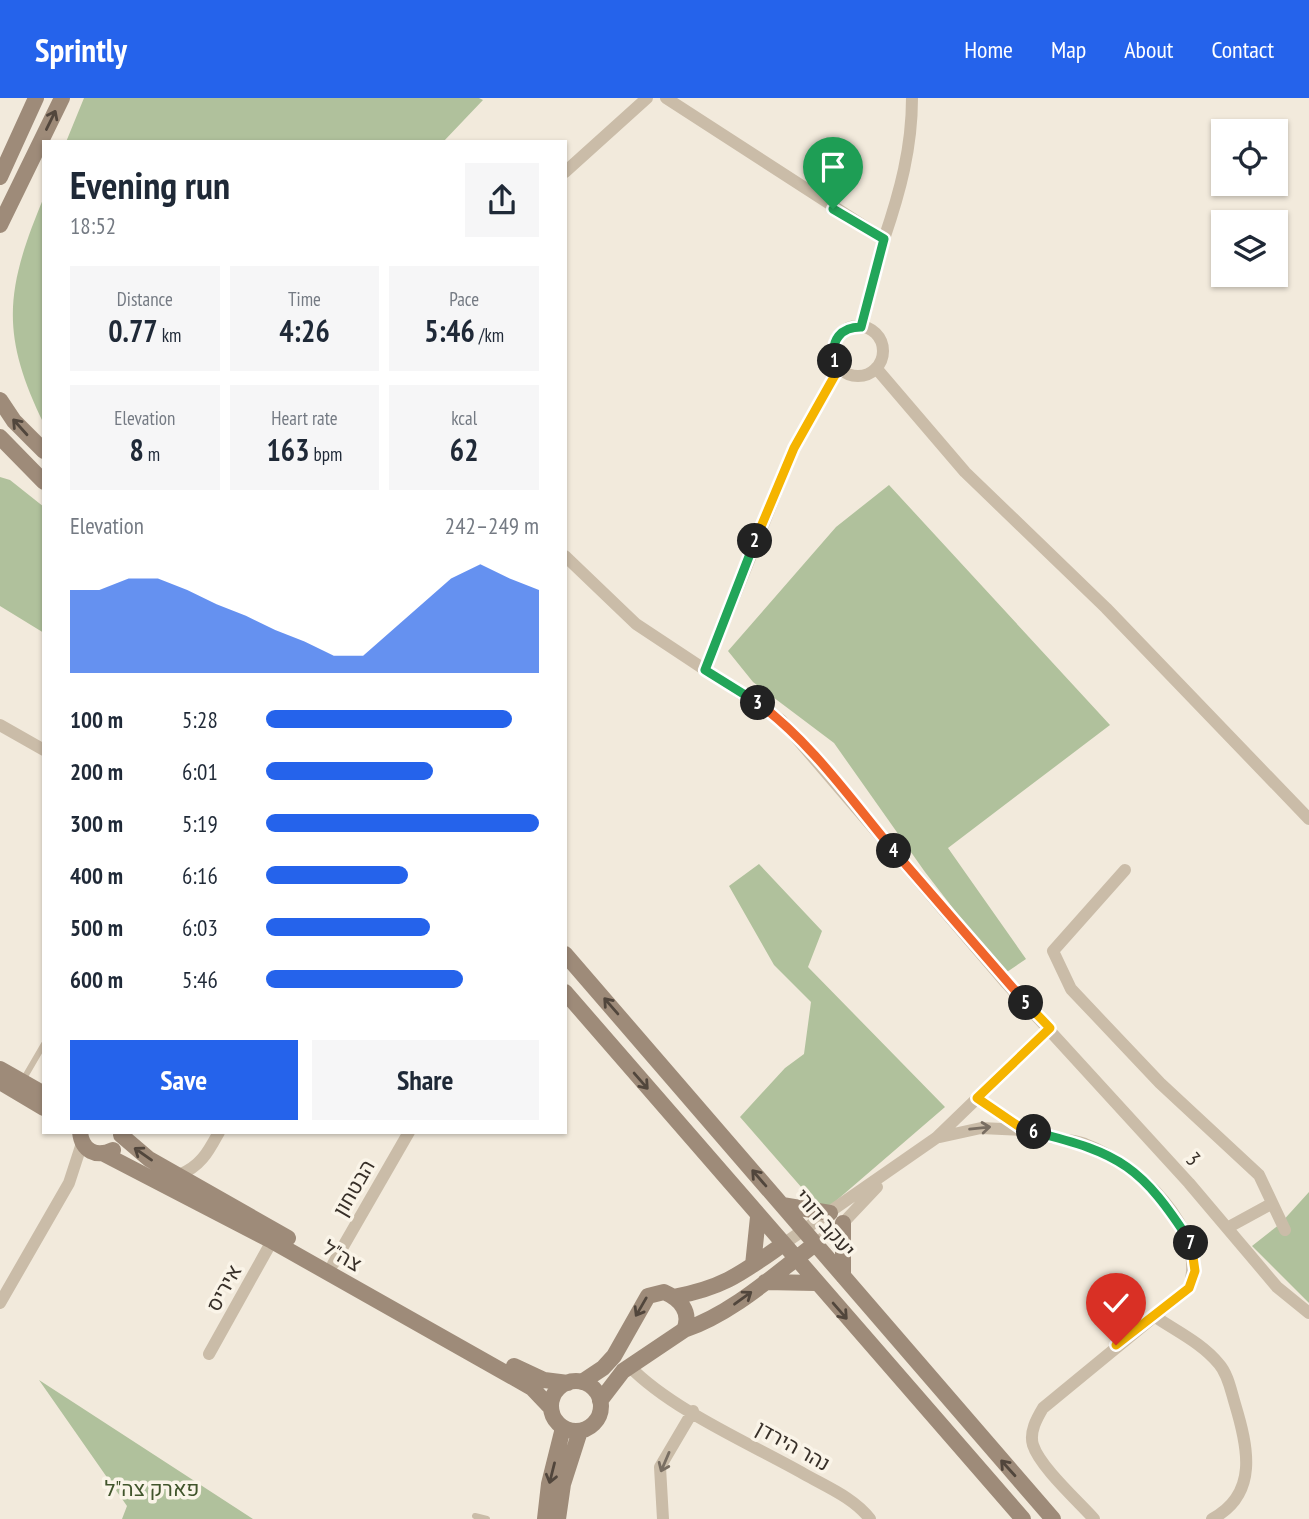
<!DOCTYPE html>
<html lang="en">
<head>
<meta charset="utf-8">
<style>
  body { margin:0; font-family:"PT Sans Narrow",Heebo,sans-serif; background:#f6f6f7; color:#1f2937; height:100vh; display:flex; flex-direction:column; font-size:26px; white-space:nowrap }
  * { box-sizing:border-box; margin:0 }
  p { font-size:23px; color:#747a83 }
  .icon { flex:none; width:38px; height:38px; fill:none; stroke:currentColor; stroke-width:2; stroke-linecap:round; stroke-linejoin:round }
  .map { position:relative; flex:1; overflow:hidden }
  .side { position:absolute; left:42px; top:42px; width:525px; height:994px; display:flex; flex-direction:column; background:#fff; border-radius:0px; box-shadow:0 2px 5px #0004 }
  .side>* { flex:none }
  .fabs { position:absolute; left:1211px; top:21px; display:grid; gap:14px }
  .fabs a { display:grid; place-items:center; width:77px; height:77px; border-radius:0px; background:#fff; box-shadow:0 2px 5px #0004; font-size:35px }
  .pin { position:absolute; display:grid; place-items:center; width:60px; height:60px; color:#fff; margin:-72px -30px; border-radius:50% 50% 50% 0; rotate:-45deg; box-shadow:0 0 7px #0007 }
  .pin .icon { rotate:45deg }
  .km { position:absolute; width:35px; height:35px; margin:-18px; border-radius:50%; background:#222; color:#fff; font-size:19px; line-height:35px; text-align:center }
  .round { display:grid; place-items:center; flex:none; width:74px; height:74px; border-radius:0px; background:#f6f6f7 }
  .overview { display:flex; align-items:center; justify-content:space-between; height:119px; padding:0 28px }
  h1 { font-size:38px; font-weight:800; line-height:52px }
  .metrics { display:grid; grid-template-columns:repeat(3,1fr); gap:10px; height:119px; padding:7px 28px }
  .metrics div { display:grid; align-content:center; border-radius:0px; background:#f6f6f7; text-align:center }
  .metrics b { font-size:30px; font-weight:800 }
  .metrics small { font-size:19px; font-weight:400 }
  .metrics p { font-size:19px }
  .chart { height:196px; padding:14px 28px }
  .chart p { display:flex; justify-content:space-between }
  .chart svg { width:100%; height:126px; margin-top:7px; fill:#2563eb; opacity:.7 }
  .cta { display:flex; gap:14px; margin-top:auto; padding:14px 28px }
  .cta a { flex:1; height:80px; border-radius:0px; background:#2563eb; color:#fff; font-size:28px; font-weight:800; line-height:80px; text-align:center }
  .cta a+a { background:#f6f6f7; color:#1f2937 }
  ul { padding:0 28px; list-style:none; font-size:23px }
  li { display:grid; grid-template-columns:112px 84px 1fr; align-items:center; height:52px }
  li i { height:18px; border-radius:9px; background:#2563eb }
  header { display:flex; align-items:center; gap:42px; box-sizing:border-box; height:98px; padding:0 35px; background:#2563eb; color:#fff }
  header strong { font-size:33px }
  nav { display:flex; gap:38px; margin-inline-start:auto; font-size:24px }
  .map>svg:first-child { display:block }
  .green { fill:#b0c19c }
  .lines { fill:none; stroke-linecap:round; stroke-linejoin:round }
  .lane { stroke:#cabca8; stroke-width:6 }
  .street { stroke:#cabca8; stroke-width:12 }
  .secondary { stroke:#9e8b79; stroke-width:16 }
  .oneway { stroke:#51463c }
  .oneway2 { stroke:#796e62 }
  .split-1-casing { stroke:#fff; stroke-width:14 }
  .split-2-casing { stroke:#fff; stroke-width:14 }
  .split-3-casing { stroke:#fff; stroke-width:14 }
  .split-4-casing { stroke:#fff; stroke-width:14 }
  .split-5-casing { stroke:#fff; stroke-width:14 }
  .split-6-casing { stroke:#fff; stroke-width:14 }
  .split-7-casing { stroke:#fff; stroke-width:14 }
  .split-8-casing { stroke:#fff; stroke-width:14 }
  .split-1 { stroke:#22a559; stroke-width:9 }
  .split-2 { stroke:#f5b400; stroke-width:9 }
  .split-3 { stroke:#22a559; stroke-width:9 }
  .split-4 { stroke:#f0652b; stroke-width:9 }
  .split-5 { stroke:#f0652b; stroke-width:9 }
  .split-6 { stroke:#f5b400; stroke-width:9 }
  .split-7 { stroke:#22a559; stroke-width:9 }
  .split-8 { stroke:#f5b400; stroke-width:9 }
  .labels { text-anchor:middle; stroke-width:7; stroke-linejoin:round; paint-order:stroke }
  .street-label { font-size:21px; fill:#372f28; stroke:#faf4e8 }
  .park-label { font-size:21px; fill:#41552c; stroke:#faf4e8 }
</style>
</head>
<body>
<header>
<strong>Sprintly</strong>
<nav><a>Home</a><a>Map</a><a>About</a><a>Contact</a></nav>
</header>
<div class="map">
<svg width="1309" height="1421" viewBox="0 0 1309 1421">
  <rect width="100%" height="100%" fill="#f2eadc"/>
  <path class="green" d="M 84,0 L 479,0 L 483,2 L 443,44 L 66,44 Z
    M 44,99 L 44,326 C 0,236 5,192 44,99 Z
    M 0,379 L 10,382 L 44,409 L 44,535 L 0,508 Z
    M 889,387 L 1110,627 L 948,750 L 1026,861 L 1004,876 L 925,774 L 834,645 L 753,584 L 728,553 L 836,429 Z
    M 759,766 L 822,833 L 808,869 L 945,1009 L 823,1114 L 740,1019 L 785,970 L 804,956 L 811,904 L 774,867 L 729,788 Z
    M 1309,1094 L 1309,1205 L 1252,1148 L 1280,1126 Z
    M 39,1282 L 253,1421 L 122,1421 L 127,1408 Z"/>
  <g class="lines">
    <path class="lane" d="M 23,982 L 44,946
      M 475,1418 L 487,1421"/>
    <path class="street" d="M 666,0 L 884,141 L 861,229
      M 565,74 L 647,0
      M 884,141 C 900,94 912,50 912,0
      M833 253a25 25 0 1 1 50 0a25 25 0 1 1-50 0Z
      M 876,270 L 965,374 L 1106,510 L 1309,721
      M 565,458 L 636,526 L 781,622 L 1007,886 L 1189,1085 L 1277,1189 L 1309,1215
      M 705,572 L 794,350 L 839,270
      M 0,627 L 44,652
      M 1125,772 L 1053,853 L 1071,891 L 1160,985 L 1259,1077 L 1285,1132
      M 977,1000 C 992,1010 1006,1022 1022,1030 C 1040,1041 1065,1039 1085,1046 C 1138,1066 1208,1130 1189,1190 L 1043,1310 C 1037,1320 1029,1334 1033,1347 C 1040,1369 1078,1403 1094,1421
      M 940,1039 L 981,1030 L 1022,1032
      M 179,1077 C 201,1068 208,1054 219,1034
      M 1227,1130 L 1271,1106
      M 815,1146 L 843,1125 L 877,1089
      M 782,1147 L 936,1040 L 1050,930
      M 333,1166 L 409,1034
      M 0,1205 L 69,1085 L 82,1045
      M 1154,1218 C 1176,1233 1202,1245 1219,1266 C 1228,1276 1231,1293 1235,1306 C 1248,1349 1259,1396 1212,1421
      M 209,1256 L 272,1143
      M 629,1268 C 672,1312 749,1345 804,1376 C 827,1389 854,1400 870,1421
      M 663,1421 L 660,1369 L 693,1313"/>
    <path class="secondary" d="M 0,79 L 36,0
      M 0,127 L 62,0
      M 0,302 L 14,323 L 44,353
      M 0,339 L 44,384
      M 565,856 L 1053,1421
      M 565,894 L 1023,1421
      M 0,971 L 44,996
      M 0,984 L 44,1010
      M 80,1034 C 82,1053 96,1060 113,1052
      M 121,1037 L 149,1061 L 288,1140
      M 104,1056 L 272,1143 L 532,1290 L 551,1310
      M 782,1107 L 830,1115
      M 753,1167 L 758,1119
      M 843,1178 L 843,1125
      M 765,1184 L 816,1185
      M 673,1199 C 723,1190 742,1175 782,1147
      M 684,1232 C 733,1215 774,1177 815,1146
      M 514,1268 L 544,1282 L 568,1285
      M551 1308a25 25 0 1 1 50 0a25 25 0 1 1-50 0Z
      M 582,1284 L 603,1270 L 614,1258 L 648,1198 L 664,1194 C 680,1201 692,1214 684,1232 L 623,1273 L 600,1303
      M 545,1421 L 549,1386 L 563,1330
      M 558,1421 L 563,1386 L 580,1333"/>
  </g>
  <defs><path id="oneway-shaft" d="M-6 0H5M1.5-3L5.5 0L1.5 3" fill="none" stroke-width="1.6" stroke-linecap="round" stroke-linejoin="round" transform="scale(1.75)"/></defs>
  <g class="oneway">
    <use href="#oneway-shaft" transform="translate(51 22) rotate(-64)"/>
    <use href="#oneway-shaft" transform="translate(20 329) rotate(-132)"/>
    <use href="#oneway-shaft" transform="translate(611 908) rotate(-131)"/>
    <use href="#oneway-shaft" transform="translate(641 983) rotate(49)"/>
    <use href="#oneway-shaft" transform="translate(143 1056) rotate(-145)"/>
    <use href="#oneway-shaft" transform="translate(759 1080) rotate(-131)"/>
    <use href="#oneway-shaft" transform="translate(743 1200) rotate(-36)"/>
    <use href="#oneway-shaft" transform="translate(641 1209) rotate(120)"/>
    <use href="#oneway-shaft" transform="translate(840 1213) rotate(49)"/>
    <use href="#oneway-shaft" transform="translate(1008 1370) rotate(-132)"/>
    <use href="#oneway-shaft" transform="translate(552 1375) rotate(104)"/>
  </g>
  <g class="oneway2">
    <use href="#oneway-shaft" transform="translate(980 1030) rotate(-6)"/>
    <use href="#oneway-shaft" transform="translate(665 1364) rotate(113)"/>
  </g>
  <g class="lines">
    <g class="split-1-casing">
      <path id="split-1" d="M 833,111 L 884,141 L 861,229 C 841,229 830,242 835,263"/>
    </g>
    <g class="split-2-casing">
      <path id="split-2" d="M 755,443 L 794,350 L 839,270 L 835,263"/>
    </g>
    <g class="split-3-casing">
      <path id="split-3" d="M 755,443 L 705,572 L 758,605"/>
    </g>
    <g class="split-4-casing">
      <path id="split-4" d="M 758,605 C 812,645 852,703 894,753"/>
    </g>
    <g class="split-5-casing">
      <path id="split-5" d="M 894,753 L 1026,905"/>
    </g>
    <g class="split-6-casing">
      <path id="split-6" d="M 1026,905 L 1050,930 L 977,1000 L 1024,1032 L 1034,1034"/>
    </g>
    <g class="split-7-casing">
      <path id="split-7" d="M 1034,1034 C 1121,1055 1142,1069 1191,1145"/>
    </g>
    <g class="split-8-casing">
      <path id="split-8" d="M 1116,1247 L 1189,1190 L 1195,1173 L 1191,1145"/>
    </g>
    <use href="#split-1" class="split-1"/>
    <use href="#split-2" class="split-2"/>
    <use href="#split-3" class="split-3"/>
    <use href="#split-4" class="split-4"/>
    <use href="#split-5" class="split-5"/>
    <use href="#split-6" class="split-6"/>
    <use href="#split-7" class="split-7"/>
    <use href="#split-8" class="split-8"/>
  </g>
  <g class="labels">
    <g class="street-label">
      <text transform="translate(1193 1061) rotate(48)" y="7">3</text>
      <text transform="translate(354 1090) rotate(-60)" y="7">הבטחון</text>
      <text transform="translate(825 1125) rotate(50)" y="7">יעקב דורי</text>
      <text transform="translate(342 1158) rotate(30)" y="7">צה"ל</text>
      <text transform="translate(224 1190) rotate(-61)" y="7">איריס</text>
      <text transform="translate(793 1348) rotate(29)" y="7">נהר הירדן</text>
    </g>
    <g class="park-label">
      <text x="152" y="1398">פארק צה"ל</text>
    </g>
  </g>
</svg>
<div class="fabs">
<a><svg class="icon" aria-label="locate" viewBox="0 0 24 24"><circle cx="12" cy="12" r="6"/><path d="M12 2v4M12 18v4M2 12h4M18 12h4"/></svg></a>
<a><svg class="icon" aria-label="layers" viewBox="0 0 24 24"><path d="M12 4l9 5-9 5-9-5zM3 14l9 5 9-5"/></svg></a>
</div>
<div class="pin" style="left:833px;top:111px;background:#1e9e55"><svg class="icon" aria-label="arrive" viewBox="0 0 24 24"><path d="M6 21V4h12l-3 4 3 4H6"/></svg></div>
<div class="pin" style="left:1116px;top:1247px;background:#d93025"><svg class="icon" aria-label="check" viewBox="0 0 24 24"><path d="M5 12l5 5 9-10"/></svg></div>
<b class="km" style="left:835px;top:263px">1</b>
<b class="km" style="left:755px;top:443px">2</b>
<b class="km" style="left:758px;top:605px">3</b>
<b class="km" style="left:894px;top:753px">4</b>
<b class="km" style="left:1026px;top:905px">5</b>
<b class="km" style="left:1034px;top:1034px">6</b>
<b class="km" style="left:1191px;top:1145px">7</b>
<section class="side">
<div class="overview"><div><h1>Evening run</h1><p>18:52</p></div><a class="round"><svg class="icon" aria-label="share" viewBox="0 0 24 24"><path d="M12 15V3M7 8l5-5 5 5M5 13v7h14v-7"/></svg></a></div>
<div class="metrics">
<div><p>Distance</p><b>0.77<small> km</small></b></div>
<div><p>Time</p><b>4:26</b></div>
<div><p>Pace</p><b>5:46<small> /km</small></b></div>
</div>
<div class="metrics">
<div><p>Elevation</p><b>8<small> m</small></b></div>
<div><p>Heart rate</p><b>163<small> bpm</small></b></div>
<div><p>kcal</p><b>62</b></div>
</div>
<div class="chart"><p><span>Elevation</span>242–249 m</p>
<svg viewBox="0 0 160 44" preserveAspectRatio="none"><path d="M0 44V15L10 15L20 11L30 11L40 15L50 20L60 24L70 29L80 33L90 38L100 38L110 29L120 20L130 11L140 6L150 11L160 15V44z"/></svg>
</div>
<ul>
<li><b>100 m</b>5:28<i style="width:90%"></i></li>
<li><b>200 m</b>6:01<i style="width:61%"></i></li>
<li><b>300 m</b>5:19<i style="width:100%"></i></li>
<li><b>400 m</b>6:16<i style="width:52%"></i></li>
<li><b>500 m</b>6:03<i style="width:60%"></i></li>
<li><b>600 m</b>5:46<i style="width:72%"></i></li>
</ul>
<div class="cta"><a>Save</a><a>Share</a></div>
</section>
</div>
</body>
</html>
